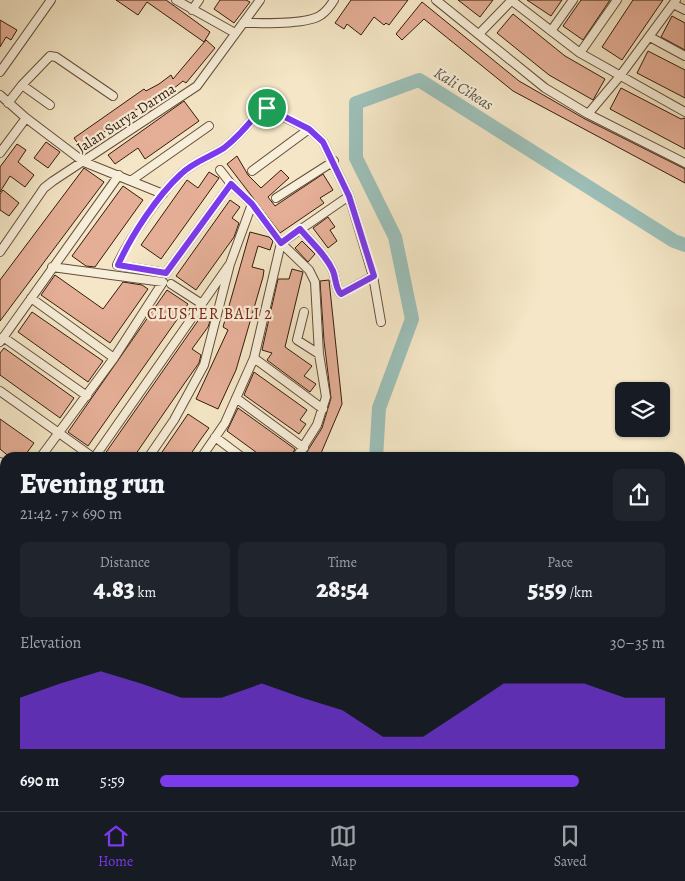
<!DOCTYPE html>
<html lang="en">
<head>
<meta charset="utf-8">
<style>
  body { margin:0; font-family:Alegreya,serif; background:#20242c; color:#f1f3f6; height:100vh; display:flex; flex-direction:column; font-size:19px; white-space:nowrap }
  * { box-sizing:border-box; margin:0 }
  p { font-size:16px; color:#9ea1a6 }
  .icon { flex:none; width:28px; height:28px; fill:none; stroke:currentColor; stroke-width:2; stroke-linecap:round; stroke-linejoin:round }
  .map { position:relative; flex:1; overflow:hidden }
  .sheet { position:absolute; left:0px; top:452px; width:685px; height:359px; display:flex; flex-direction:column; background:#171b24; border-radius:15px 15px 0 0; box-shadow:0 1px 4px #0004 }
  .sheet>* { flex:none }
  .controls { position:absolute; left:615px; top:382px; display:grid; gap:10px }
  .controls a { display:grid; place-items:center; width:55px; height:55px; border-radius:8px; background:#171b24; box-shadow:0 1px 4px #0004; font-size:25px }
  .pin { position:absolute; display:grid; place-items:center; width:42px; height:42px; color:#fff; margin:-21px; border:2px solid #fff; border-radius:50%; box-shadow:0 1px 5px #0007 }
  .round { display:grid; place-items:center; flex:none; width:52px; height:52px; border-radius:8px; background:#20242c }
  .headline { display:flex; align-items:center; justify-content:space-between; height:85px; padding:0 20px }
  h1 { font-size:28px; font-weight:800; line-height:38px }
  .figures { display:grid; grid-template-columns:repeat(3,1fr); gap:8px; height:85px; padding:5px 20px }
  .figures div { display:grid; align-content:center; border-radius:8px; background:#20242c; text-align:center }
  .figures b { font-size:25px; font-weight:800 }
  .figures small { font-size:14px; font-weight:400 }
  .figures p { font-size:14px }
  .chart { height:140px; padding:10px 20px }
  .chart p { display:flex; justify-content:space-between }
  .chart svg { width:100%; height:90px; margin-top:5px; fill:#7c3aed; opacity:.7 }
  ul { padding:0 20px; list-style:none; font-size:16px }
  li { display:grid; grid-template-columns:80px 60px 1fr; align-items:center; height:38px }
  li i { height:12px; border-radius:6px; background:#7c3aed }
  .tab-bar { display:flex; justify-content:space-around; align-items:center; height:70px; border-top:1px solid #363941; background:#171b24; font-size:14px; color:#9ea1a6 }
  .tab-bar a { display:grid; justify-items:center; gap:2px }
  .tab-bar .selected { color:#7c3aed }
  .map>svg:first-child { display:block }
  .green { fill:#c0c492; stroke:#7a704e }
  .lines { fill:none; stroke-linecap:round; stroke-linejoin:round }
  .river { stroke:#9cbfb8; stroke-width:14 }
  .building { fill:#e5af97; stroke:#341c0b }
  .street-casing { stroke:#644e3a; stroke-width:10 }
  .street { stroke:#f8efda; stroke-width:8 }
  .route-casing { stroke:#fff; stroke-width:10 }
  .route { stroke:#7c3aed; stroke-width:6 }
  .labels { text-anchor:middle; stroke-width:4.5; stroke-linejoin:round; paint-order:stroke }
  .street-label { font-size:15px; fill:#341c0b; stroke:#f8efda }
  .water-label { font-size:16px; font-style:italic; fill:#585548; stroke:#f8efda }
  .neighbourhood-label { font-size:16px; letter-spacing:1px; fill:#7a1f14; stroke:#f8efda }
</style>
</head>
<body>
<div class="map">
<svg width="685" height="811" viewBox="0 0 685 811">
  <rect width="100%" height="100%" fill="#f4e6c6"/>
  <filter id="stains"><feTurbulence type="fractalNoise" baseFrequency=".004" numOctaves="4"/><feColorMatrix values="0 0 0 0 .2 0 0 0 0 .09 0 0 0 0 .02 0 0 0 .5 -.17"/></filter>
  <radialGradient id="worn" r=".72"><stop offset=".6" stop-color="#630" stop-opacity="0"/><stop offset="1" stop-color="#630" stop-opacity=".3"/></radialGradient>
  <path class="green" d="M 31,806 L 159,806 L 161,811 L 35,811 Z
    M 430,806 L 589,806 L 592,811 L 433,811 Z"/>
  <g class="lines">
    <path class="river" d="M 376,458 L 379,408 L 412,319 L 395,237 L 356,158 L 356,103 L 419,80 L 674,241 L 685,245
      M 407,806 L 409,811
      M 597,806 L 597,811
      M 216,811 L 228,806"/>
  </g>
  <path class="building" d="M 116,0 L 166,0 L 210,32 L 204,42 L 147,2 L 138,15 Z
    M 220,0 L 246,0 L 250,2 L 234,23 L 214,9 Z
    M 351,0 L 408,0 L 389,25 L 386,23 L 384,25 L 374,17 L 361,35 L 347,24 L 344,29 L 335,23 Z
    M 458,0 L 493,0 L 480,17 Z
    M 527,0 L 562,0 L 551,16 Z
    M 581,0 L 610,0 L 583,40 L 563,26 Z
    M 633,0 L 663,0 L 622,60 L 602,47 Z
    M 422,2 L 519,81 L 585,119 L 685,169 L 685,183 L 513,91 L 424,19 L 402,40 L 396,34 Z
    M 513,14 L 565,56 L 605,79 L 593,100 L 549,75 L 497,33 Z
    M 672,16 L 685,23 L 685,50 L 661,37 Z
    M 0,20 L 17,30 L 11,40 L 6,37 L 0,47 Z
    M 206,40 L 215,48 L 186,83 L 183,81 L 168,93 L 154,100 L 153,98 L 81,148 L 74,138 L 144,89 L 146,91 L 159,84 L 171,75 L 173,79 Z
    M 648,51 L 685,70 L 685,98 L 637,73 Z
    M 621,88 L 681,119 L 685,118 L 685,149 L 610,109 Z
    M 184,101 L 199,121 L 145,159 L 138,148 L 115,164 L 108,155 Z
    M 46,142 L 60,152 L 48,168 L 34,158 Z
    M 17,144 L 26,150 L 18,162 L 34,175 L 25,187 L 10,176 L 0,192 L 0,167 Z
    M 237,156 L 248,175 L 261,188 L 281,170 L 289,178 L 268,197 L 275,206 L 323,174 L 333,190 L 320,198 L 324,203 L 280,233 L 227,164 Z
    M 84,168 L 104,182 L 0,321 L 0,280 Z
    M 209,172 L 219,178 L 161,259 L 141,245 L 187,180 L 198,188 Z
    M 123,186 L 143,200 L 95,267 L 86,266 L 72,256 Z
    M 3,190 L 19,203 L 9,216 L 0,210 L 0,194 Z
    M 230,200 L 240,207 L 232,218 L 239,223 L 234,237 L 196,290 L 176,276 Z
    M 328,217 L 335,227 L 330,230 L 337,241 L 328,248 L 313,228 Z
    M 250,232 L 269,237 L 273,241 L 270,250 L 258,246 L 252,267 L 264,270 L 263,277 L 236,370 L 218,409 L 196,399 L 228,330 L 223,327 Z
    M 302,241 L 315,254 L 308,262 L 295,248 Z
    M 292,269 L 303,272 L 285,347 L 312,366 L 304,376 L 316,384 L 310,392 L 267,360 L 272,353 L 262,350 L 278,279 L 289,279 Z
    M 55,275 L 103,309 L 123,282 L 142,285 L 148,289 L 110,343 L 41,295 Z
    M 329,280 L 342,404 L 319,458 L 303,458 L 322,428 L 331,398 L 324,341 L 320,281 Z
    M 167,290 L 188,304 L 88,446 L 68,432 Z
    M 32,312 L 103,361 L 88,382 L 18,332 Z
    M 202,315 L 210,321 L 208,327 L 192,349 L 201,355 L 199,363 L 184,384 L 133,458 L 102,458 Z
    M 4,348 L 74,398 L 60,418 L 0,375 L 0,353 Z
    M 254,372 L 307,410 L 300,420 L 306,424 L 299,434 L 244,395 Z
    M 238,408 L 295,449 L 290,458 L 264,458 L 227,431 Z
    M 188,414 L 209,428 L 201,439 L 188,458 L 158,458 Z
    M 0,419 L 34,443 L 23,458 L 11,458 L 0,449 Z"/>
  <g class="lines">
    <g class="street-casing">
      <path id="street" d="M 176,0 L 235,33
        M 436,0 L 545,88 L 588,114 L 685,163
        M 511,0 L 580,53 L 685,112
        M 673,4 L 685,10
        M 192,10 L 199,0
        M 243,23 C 261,23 307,25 321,15 C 327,11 331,5 334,0
        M 551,31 L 573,0
        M 479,34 L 512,0
        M 650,37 L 685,56
        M 580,53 L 617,0
        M 0,72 L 51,0
        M 22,85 L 50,105
        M 0,95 L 26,118 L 84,162 L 163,194
        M 8,103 L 22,85 L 50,56 L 56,57 L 113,96
        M 588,114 L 620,76 L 676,0
        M 0,153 L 26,118
        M 220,170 L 231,184
        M 252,171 L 309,129
        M 132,180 L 209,126
        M 276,198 L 334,161
        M 300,229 C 311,242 326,255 333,271 C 336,279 335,288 341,294 L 373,276
        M 0,252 L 44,188 L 53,181 L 197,86 L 260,0
        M 171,284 L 202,304
        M 31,298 L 114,358
        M 304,312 L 297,340 L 319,354
        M 3,337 L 87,396
        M 0,342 L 119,175
        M 254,358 L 323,409
        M 0,391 L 94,458
        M 236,398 L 304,448
        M 215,437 L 243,458
        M 40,458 L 114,358 L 163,282 L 52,267
        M 94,458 L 229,265
        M 148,458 L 174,420 L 204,365 L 230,264 L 252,204
        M 201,458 L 225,423 L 254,358 L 281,243 L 349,196
        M 296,458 L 317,425 L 326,397 L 319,354 L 315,282 L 309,270 L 281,243 L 252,204 L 231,184 L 166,273 L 117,265 C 130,238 159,194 181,174 C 193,162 210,157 224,148 C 238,137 250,123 261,109 L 267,109 L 309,129 L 323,142 L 349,196 L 373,276 L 381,322
        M 0,462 L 5,466
        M 0,475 L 5,479
        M 0,544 L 5,548
        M 0,596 L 5,600
        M 0,645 L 5,638
        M 0,652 L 5,655
        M 0,708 L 5,712
        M 0,765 L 5,769"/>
    </g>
    <use href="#street" class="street"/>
  </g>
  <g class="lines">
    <g class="route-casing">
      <path id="route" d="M 267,108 L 309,129 L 323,142 L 349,196 L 374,276 L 341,294 C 335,288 336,278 333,271 C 326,255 311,242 300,229 L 281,243 L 252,204 L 231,184 L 166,273 L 118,265 C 131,236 157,196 181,174 C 193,162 210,157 224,148 C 238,137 250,123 261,109 Z"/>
    </g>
    <use href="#route" class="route"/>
  </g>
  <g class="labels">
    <g class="street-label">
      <text transform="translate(126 118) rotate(-33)" y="5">Jalan Surya Darma</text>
    </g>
    <g class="water-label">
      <text transform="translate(464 88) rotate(32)" y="6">Kali Cikeas</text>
    </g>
    <g class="neighbourhood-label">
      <text x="210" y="319">CLUSTER BALI 2</text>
    </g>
  </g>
  <rect width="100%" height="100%" filter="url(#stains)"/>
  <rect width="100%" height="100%" fill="url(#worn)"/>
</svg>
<div class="controls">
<a><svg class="icon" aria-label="layers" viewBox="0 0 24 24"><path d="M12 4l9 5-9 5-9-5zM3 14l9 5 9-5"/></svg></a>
</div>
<div class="pin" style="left:267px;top:108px;background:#1e9e55"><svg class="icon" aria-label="arrive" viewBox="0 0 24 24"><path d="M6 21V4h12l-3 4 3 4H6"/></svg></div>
<section class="sheet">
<div class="headline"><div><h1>Evening run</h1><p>21:42 · 7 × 690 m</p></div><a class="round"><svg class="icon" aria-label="share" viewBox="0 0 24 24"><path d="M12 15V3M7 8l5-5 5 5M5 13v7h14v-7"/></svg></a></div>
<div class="figures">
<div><p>Distance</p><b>4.83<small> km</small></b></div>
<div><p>Time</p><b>28:54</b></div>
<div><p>Pace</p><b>5:59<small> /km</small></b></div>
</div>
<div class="chart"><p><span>Elevation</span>30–35 m</p>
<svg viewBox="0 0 160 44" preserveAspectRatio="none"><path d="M0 44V19L10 12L20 6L30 12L40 19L50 19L60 12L70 19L80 25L90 38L100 38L110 25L120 12L130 12L140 12L150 19L160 19V44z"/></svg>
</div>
<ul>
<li><b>690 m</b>5:59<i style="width:83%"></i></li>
</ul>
</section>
</div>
<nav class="tab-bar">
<a class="selected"><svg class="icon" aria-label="home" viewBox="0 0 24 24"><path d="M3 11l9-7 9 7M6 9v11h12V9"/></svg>Home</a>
<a><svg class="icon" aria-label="map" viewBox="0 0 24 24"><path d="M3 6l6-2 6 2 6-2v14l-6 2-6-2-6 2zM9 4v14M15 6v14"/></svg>Map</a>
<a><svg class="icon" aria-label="saved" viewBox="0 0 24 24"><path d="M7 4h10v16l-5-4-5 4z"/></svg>Saved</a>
</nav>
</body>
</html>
